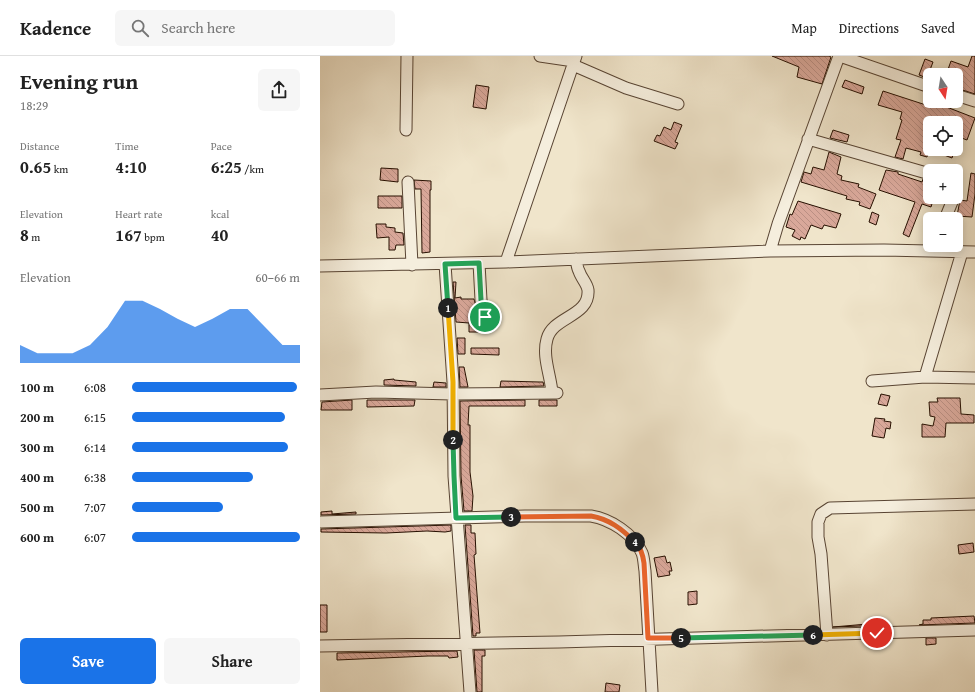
<!DOCTYPE html>
<html lang="en">
<head>
<meta charset="utf-8">
<style>
  body { margin:0; font-family:"Gentium Book Plus",serif; background:#f6f6f6; color:#222; height:100vh; display:flex; flex-direction:column; font-size:15px; white-space:nowrap }
  * { box-sizing:border-box; margin:0 }
  p { font-size:13px; color:#767676 }
  .icon { flex:none; width:22px; height:22px; fill:none; stroke:currentColor; stroke-width:2; stroke-linecap:round; stroke-linejoin:round }
  .map { position:relative; flex:1; overflow:hidden }
  .sheet { display:flex; flex-direction:column; background:#fff; width:320px }
  .sheet>* { flex:none }
  .needle { width:26px; rotate:168deg }
  .buttons { position:absolute; left:603px; top:12px; display:grid; gap:8px }
  .buttons a { display:grid; place-items:center; width:40px; height:40px; border-radius:6px; background:#fff; box-shadow:0 2px 10px #0003; font-size:20px }
  .pin { position:absolute; display:grid; place-items:center; width:34px; height:34px; color:#fff; margin:-17px; border:2px solid #fff; border-radius:50%; box-shadow:0 1px 4px #0007 }
  .km { position:absolute; width:20px; height:20px; margin:-10px; border-radius:50%; background:#222; color:#fff; font-size:11px; line-height:20px; text-align:center }
  .round { display:grid; place-items:center; flex:none; width:42px; height:42px; border-radius:6px; background:#f6f6f6 }
  .head { display:flex; align-items:center; justify-content:space-between; height:68px; padding:0 20px }
  h1 { font-size:22px; font-weight:800; line-height:30px }
  .stats { display:grid; grid-template-columns:repeat(3,1fr); gap:6px; height:68px; padding:4px 20px }
  .stats div { display:grid; align-content:center }
  .stats b { font-size:17px; font-weight:800 }
  .stats small { font-size:11px; font-weight:400 }
  .stats p { font-size:11px }
  .chart { height:112px; padding:8px 20px }
  .chart p { display:flex; justify-content:space-between }
  .chart svg { width:100%; height:72px; margin-top:4px; fill:#1a73e8; opacity:.7 }
  .button { display:flex; gap:8px; margin-top:auto; padding:8px 20px }
  .button a { flex:1; height:46px; border-radius:6px; background:#1a73e8; color:#fff; font-size:16px; font-weight:800; line-height:46px; text-align:center }
  .button a+a { background:#f6f6f6; color:#222 }
  ul { padding:0 20px; list-style:none; font-size:13px }
  li { display:grid; grid-template-columns:64px 48px 1fr; align-items:center; height:30px }
  li i { height:10px; border-radius:5px; background:#1a73e8 }
  header { display:flex; align-items:center; gap:24px; box-sizing:border-box; height:56px; padding:0 20px; background:#fff; border-bottom:1px solid #e0e0e0 }
  header strong { font-size:19px }
  nav { display:flex; gap:22px; margin-inline-start:auto; font-size:14px }
  .search { width:280px; height:36px; background:#f6f6f6; display:flex; align-items:center; gap:10px; box-sizing:border-box; padding:0 14px; border-radius:6px; color:#767676; font-size:15px }
  main { display:flex; flex:1; min-height:0 }
  .map>svg:first-child { display:block }
  .building { fill:url(#building-back-hatch); stroke:#260f00 }
  .lines { fill:none; stroke-linecap:round; stroke-linejoin:round }
  .minor-casing { stroke:#584433; stroke-width:13 }
  .minor { stroke:#f5eedd; stroke-width:11 }
  .split-1-casing { stroke:#fff; stroke-width:8 }
  .split-2-casing { stroke:#fff; stroke-width:8 }
  .split-3-casing { stroke:#fff; stroke-width:8 }
  .split-4-casing { stroke:#fff; stroke-width:8 }
  .split-5-casing { stroke:#fff; stroke-width:8 }
  .split-6-casing { stroke:#fff; stroke-width:8 }
  .split-7-casing { stroke:#fff; stroke-width:8 }
  .split-1 { stroke:#22a559; stroke-width:5 }
  .split-2 { stroke:#f5b400; stroke-width:5 }
  .split-3 { stroke:#22a559; stroke-width:5 }
  .split-4 { stroke:#f0652b; stroke-width:5 }
  .split-5 { stroke:#f0652b; stroke-width:5 }
  .split-6 { stroke:#22a559; stroke-width:5 }
  .split-7 { stroke:#f5b400; stroke-width:5 }
</style>
</head>
<body>
<header>
<strong>Kadence</strong>
<div class="search"><svg class="icon" aria-label="search" viewBox="0 0 24 24"><circle cx="10" cy="10" r="6"/><path d="M15 15l6 6"/></svg>Search here</div>
<nav><a>Map</a><a>Directions</a><a>Saved</a></nav>
</header>
<main>
<section class="sheet">
<div class="head"><div><h1>Evening run</h1><p>18:29</p></div><a class="round"><svg class="icon" aria-label="share" viewBox="0 0 24 24"><path d="M12 15V3M7 8l5-5 5 5M5 13v7h14v-7"/></svg></a></div>
<div class="stats">
<div><p>Distance</p><b>0.65<small> km</small></b></div>
<div><p>Time</p><b>4:10</b></div>
<div><p>Pace</p><b>6:25<small> /km</small></b></div>
</div>
<div class="stats">
<div><p>Elevation</p><b>8<small> m</small></b></div>
<div><p>Heart rate</p><b>167<small> bpm</small></b></div>
<div><p>kcal</p><b>40</b></div>
</div>
<div class="chart"><p><span>Elevation</span>60–66 m</p>
<svg viewBox="0 0 160 44" preserveAspectRatio="none"><path d="M0 44V33L10 38L20 38L30 38L40 33L50 22L60 6L70 6L80 11L90 17L100 22L110 17L120 11L130 11L140 22L150 33L160 33V44z"/></svg>
</div>
<ul>
<li><b>100 m</b>6:08<i style="width:98%"></i></li>
<li><b>200 m</b>6:15<i style="width:91%"></i></li>
<li><b>300 m</b>6:14<i style="width:93%"></i></li>
<li><b>400 m</b>6:38<i style="width:72%"></i></li>
<li><b>500 m</b>7:07<i style="width:54%"></i></li>
<li><b>600 m</b>6:07<i style="width:100%"></i></li>
</ul>
<div class="button"><a>Save</a><a>Share</a></div>
</section>
<div class="map">
<svg width="655" height="636" viewBox="0 0 655 636">
  <defs>
    <pattern id="building-back-hatch" width="6" height="6" patternUnits="userSpaceOnUse"><rect width="6" height="6" fill="#d9a89a"/><path d="M-1 5l2 2M0 0l6 6M5-1l2 2" fill="none" stroke="#ba8f83"/></pattern>
  </defs>
  <rect width="100%" height="100%" fill="#f0e5cb"/>
  <filter id="stains"><feTurbulence type="fractalNoise" baseFrequency=".005" numOctaves="4"/><feColorMatrix values="0 0 0 0 .2 0 0 0 0 .09 0 0 0 0 .02 0 0 0 .5 -.17"/></filter>
  <radialGradient id="worn" r=".72"><stop offset=".6" stop-color="#630" stop-opacity="0"/><stop offset="1" stop-color="#630" stop-opacity=".3"/></radialGradient>
  <path class="building" d="M 452,0 L 509,0 L 511,1 L 502,28 L 477,21 L 479,11 Z
    M 652,0 L 655,0 L 655,38 L 636,32 L 636,19 L 626,19 L 631,5 L 648,11 Z
    M 605,3 L 613,6 L 607,22 L 599,19 Z
    M 525,24 L 544,31 L 542,38 L 522,31 Z
    M 156,29 L 169,31 L 166,53 L 153,51 Z
    M 563,35 L 609,50 L 611,46 L 624,50 L 655,62 L 647,84 L 636,80 L 636,67 L 610,67 L 610,94 L 609,94 L 607,101 L 600,99 L 601,96 L 586,92 L 583,103 L 575,101 L 581,84 L 576,83 L 582,64 L 580,63 L 582,56 L 558,49 Z
    M 354,66 L 362,69 L 355,86 L 358,87 L 355,93 L 334,85 L 337,79 L 340,80 L 344,71 L 351,74 Z
    M 513,74 L 529,79 L 527,86 L 510,82 Z
    M 626,93 L 635,93 L 632,102 L 624,99 Z
    M 509,96 L 521,101 L 517,118 L 522,120 L 521,124 L 539,128 L 538,131 L 556,138 L 550,153 L 539,149 L 540,146 L 526,143 L 527,140 L 481,126 L 484,116 L 491,118 L 493,111 L 504,114 Z
    M 61,112 L 78,113 L 78,126 L 60,124 Z
    M 566,114 L 578,116 L 578,118 L 602,126 L 603,123 L 610,126 L 610,141 L 614,141 L 611,151 L 602,148 L 589,181 L 583,178 L 595,146 L 559,134 Z
    M 651,117 L 655,118 L 655,138 L 652,161 L 637,160 L 640,144 L 647,145 Z
    M 94,124 L 111,125 L 111,134 L 110,134 L 110,196 L 102,197 L 101,133 L 95,133 Z
    M 58,140 L 82,140 L 82,152 L 58,152 Z
    M 478,145 L 521,158 L 516,172 L 504,169 L 502,173 L 491,169 L 485,183 L 481,181 L 480,184 L 472,180 L 475,174 L 466,171 L 470,158 L 472,159 Z
    M 552,156 L 559,159 L 556,169 L 549,166 Z
    M 56,168 L 66,168 L 66,171 L 75,172 L 75,176 L 83,177 L 84,189 L 76,189 L 75,194 L 69,194 L 69,181 L 57,182 Z
    M 133,226 L 136,226 L 135,242 L 141,241 L 141,243 L 154,243 L 160,265 L 163,268 L 167,268 L 170,266 L 172,261 L 176,261 L 175,272 L 159,271 L 159,276 L 149,276 L 149,267 L 136,266 Z
    M 137,282 L 145,282 L 145,298 L 138,298 Z
    M 151,292 L 179,292 L 179,299 L 151,298 Z
    M 139,311 L 144,311 L 148,331 L 140,331 Z
    M 74,323 L 74,324 L 96,326 L 96,330 L 64,329 L 64,324 Z
    M 181,325 L 220,326 L 223,326 L 224,330 L 180,331 Z
    M 114,326 L 126,327 L 126,331 L 113,331 Z
    M 561,338 L 570,340 L 567,350 L 558,348 Z
    M 617,342 L 640,342 L 641,358 L 654,359 L 654,367 L 626,367 L 625,381 L 602,381 L 602,368 L 613,370 L 615,361 L 610,360 L 609,346 L 618,346 Z
    M 32,344 L 32,354 L 1,354 L 2,346 Z
    M 47,344 L 95,344 L 94,350 L 47,351 Z
    M 205,344 L 205,350 L 149,350 L 148,369 L 150,369 L 150,416 L 153,440 L 152,455 L 144,455 L 141,420 L 140,345 Z
    M 219,344 L 237,344 L 237,350 L 219,350 Z
    M 555,362 L 565,363 L 564,365 L 571,366 L 570,373 L 566,372 L 564,382 L 552,380 Z
    M 12,455 L 12,458 L 36,456 L 36,458 L 1,459 L 1,456 Z
    M 131,469 L 131,475 L 125,476 L 107,475 L 66,477 L 1,476 L 1,473 Z
    M 145,469 L 151,469 L 151,477 L 155,477 L 156,498 L 154,499 L 160,577 L 156,577 L 156,580 L 153,580 Z
    M 653,487 L 654,496 L 639,498 L 638,489 Z
    M 345,500 L 347,507 L 350,506 L 352,515 L 349,515 L 350,519 L 338,521 L 334,502 Z
    M 377,535 L 377,548 L 368,549 L 368,536 Z
    M 0,549 L 7,549 L 7,576 L 0,576 Z
    M 654,560 L 655,567 L 599,569 L 603,568 L 603,564 L 611,564 L 611,562 Z
    M 559,567 L 565,568 L 569,569 L 513,571 Z
    M 606,582 L 616,582 L 616,588 L 606,589 Z
    M 154,594 L 165,594 L 165,600 L 162,600 L 162,636 L 157,636 Z
    M 137,595 L 138,601 L 129,602 L 128,600 L 108,600 L 17,604 L 17,597 Z
    M 286,627 L 300,629 L 299,636 L 285,636 Z"/>
  <g class="lines">
    <g class="minor-casing">
      <path id="minor" d="M 220,0 L 254,5
        M 520,0 L 610,31
        M 253,9 L 306,32 L 358,48
        M 636,39 L 655,45
        M 86,74 L 87,0
        M 488,83 L 610,118
        M 88,126 L 92,209
        M 625,163 L 634,141
        M 450,195 L 458,168 L 519,0
        M 186,206 L 256,0
        M 159,207 L 161,244 L 165,261
        M 125,208 L 133,326 L 134,420 L 150,636
        M 0,210 L 186,206 L 450,195 L 564,194 L 655,196
        M 605,321 L 642,196
        M 552,325 L 605,321 L 655,322
        M 232,337 C 231,320 222,301 227,283 C 233,260 270,261 268,234 C 267,227 261,222 259,215 C 257,212 257,207 256,203
        M 0,339 L 56,336 L 132,338 L 237,337
        M 0,466 L 205,460 L 271,460 C 290,463 314,478 322,497 C 324,502 324,509 325,515 L 332,636
        M 507,579 L 501,498 L 498,481 L 498,466 L 501,458 L 510,452 L 655,448
        M 0,590 L 239,586 L 655,574"/>
    </g>
    <use href="#minor" class="minor"/>
  </g>
  <g class="lines">
    <g class="split-1-casing">
      <path id="split-1" d="M 128,252 L 125,208 L 159,207 L 161,244 L 165,261"/>
    </g>
    <g class="split-2-casing">
      <path id="split-2" d="M 128,252 L 133,326 L 133,384"/>
    </g>
    <g class="split-3-casing">
      <path id="split-3" d="M 133,384 L 134,420 L 136,462 L 191,461"/>
    </g>
    <g class="split-4-casing">
      <path id="split-4" d="M 191,461 L 271,460 C 289,463 302,473 315,486"/>
    </g>
    <g class="split-5-casing">
      <path id="split-5" d="M 315,486 C 321,492 323,499 324,507 L 328,582 L 361,582"/>
    </g>
    <g class="split-6-casing">
      <path id="split-6" d="M 361,582 L 493,579"/>
    </g>
    <g class="split-7-casing">
      <path id="split-7" d="M 493,579 L 557,577"/>
    </g>
    <use href="#split-1" class="split-1"/>
    <use href="#split-2" class="split-2"/>
    <use href="#split-3" class="split-3"/>
    <use href="#split-4" class="split-4"/>
    <use href="#split-5" class="split-5"/>
    <use href="#split-6" class="split-6"/>
    <use href="#split-7" class="split-7"/>
  </g>
  <rect width="100%" height="100%" filter="url(#stains)"/>
  <rect width="100%" height="100%" fill="url(#worn)"/>
</svg>
<div class="buttons">
<a><svg class="needle" viewBox="-14 -14 28 28"><path d="M0-13l5 13h-10z" fill="#e53935"/><path d="M0 13l5-13h-10z" fill="#767676"/></svg></a>
<a><svg class="icon" aria-label="locate" viewBox="0 0 24 24"><circle cx="12" cy="12" r="6"/><path d="M12 2v4M12 18v4M2 12h4M18 12h4"/></svg></a>
<a>+</a>
<a>−</a>
</div>
<div class="pin" style="left:165px;top:261px;background:#1e9e55"><svg class="icon" aria-label="arrive" viewBox="0 0 24 24"><path d="M6 21V4h12l-3 4 3 4H6"/></svg></div>
<div class="pin" style="left:557px;top:577px;background:#d93025"><svg class="icon" aria-label="check" viewBox="0 0 24 24"><path d="M5 12l5 5 9-10"/></svg></div>
<b class="km" style="left:128px;top:252px">1</b>
<b class="km" style="left:133px;top:384px">2</b>
<b class="km" style="left:191px;top:461px">3</b>
<b class="km" style="left:315px;top:486px">4</b>
<b class="km" style="left:361px;top:582px">5</b>
<b class="km" style="left:493px;top:579px">6</b>
</div>
</main>
</body>
</html>
